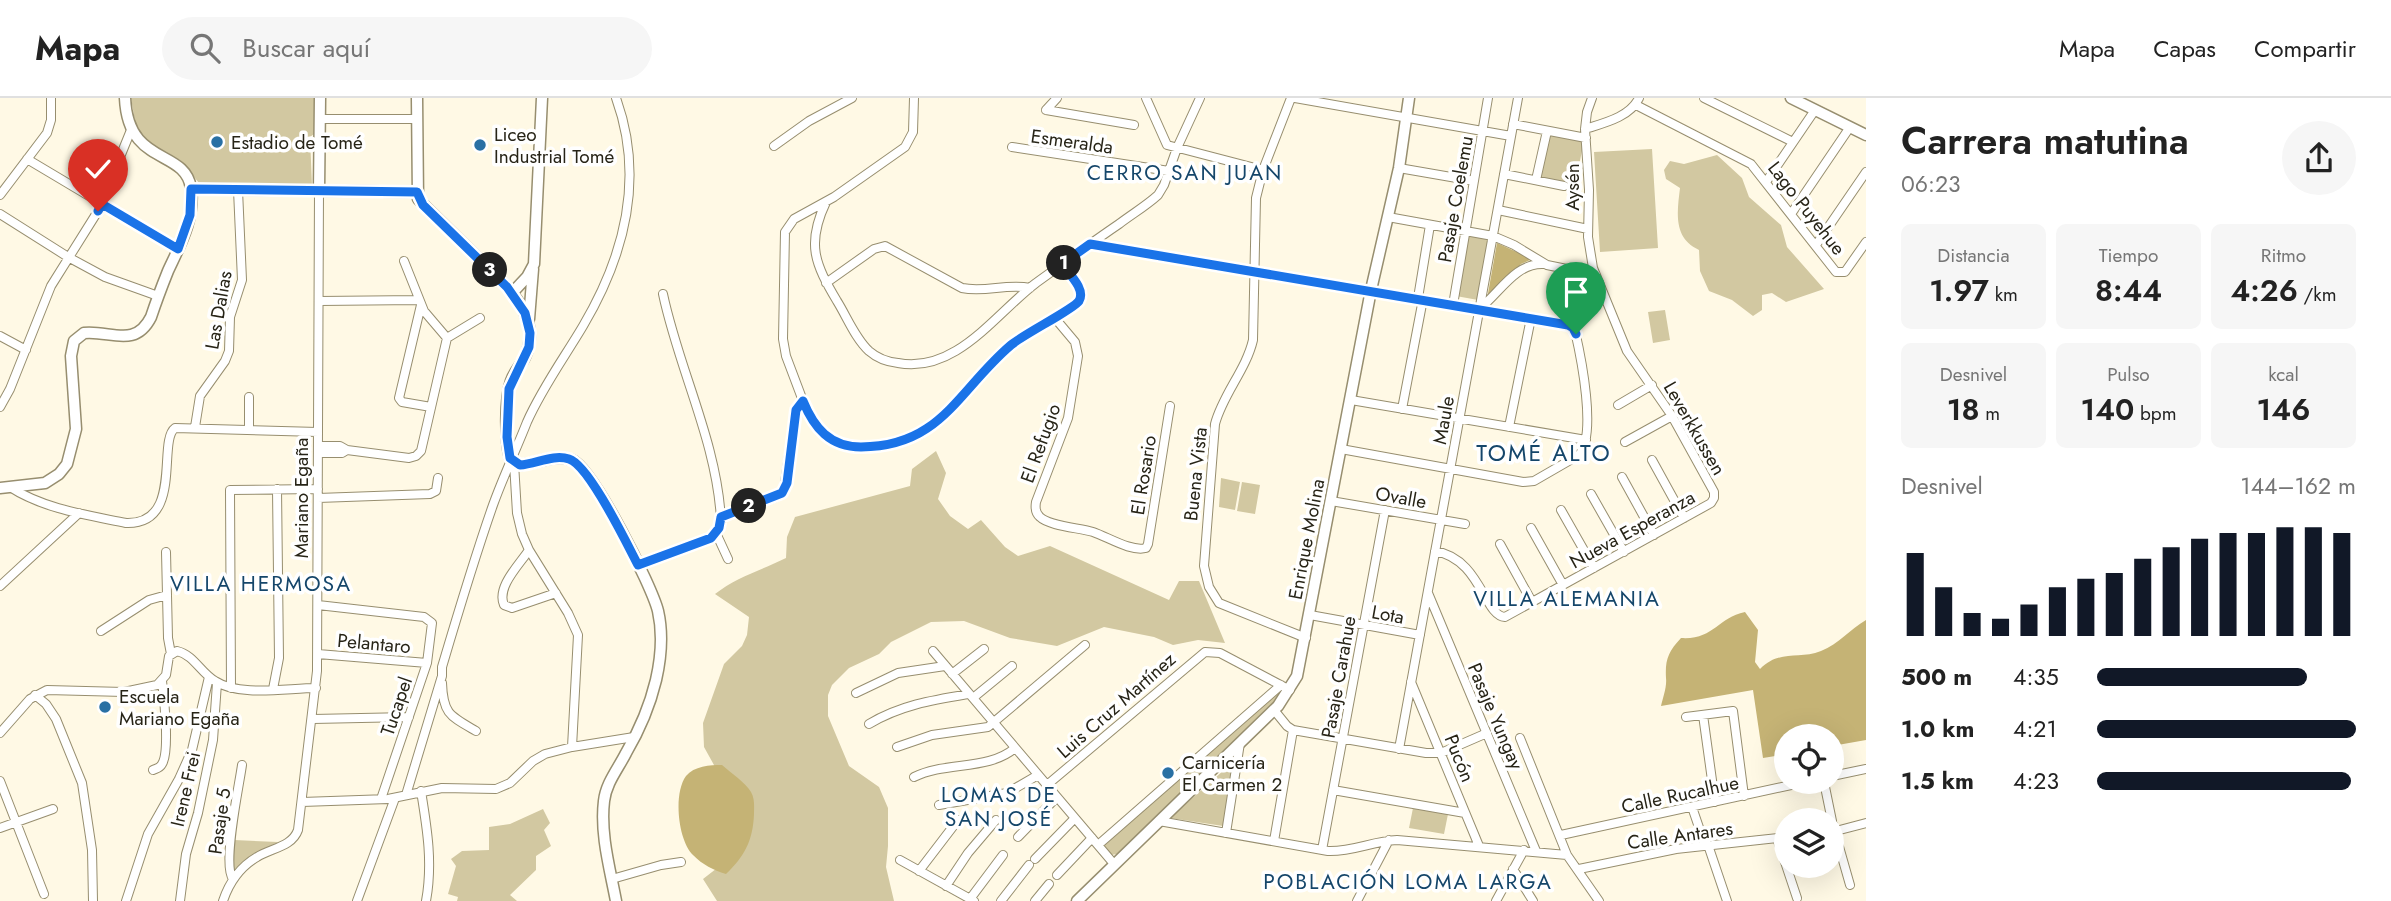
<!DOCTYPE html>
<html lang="es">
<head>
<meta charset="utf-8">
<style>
  body { margin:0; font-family:Jost,sans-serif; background:#f6f6f6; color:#222; height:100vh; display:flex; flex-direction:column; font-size:26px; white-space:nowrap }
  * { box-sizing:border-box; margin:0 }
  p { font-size:23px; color:#767676 }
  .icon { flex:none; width:38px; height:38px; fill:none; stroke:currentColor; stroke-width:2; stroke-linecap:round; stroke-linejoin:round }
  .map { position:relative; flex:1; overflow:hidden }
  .drawer { display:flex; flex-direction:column; background:#fff; width:525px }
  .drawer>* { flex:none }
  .fabs { position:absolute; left:1774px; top:626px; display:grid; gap:14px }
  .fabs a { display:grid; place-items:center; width:70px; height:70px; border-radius:50%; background:#fff; box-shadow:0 7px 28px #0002; font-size:35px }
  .pin { position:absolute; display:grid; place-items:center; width:60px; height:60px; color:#fff; margin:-72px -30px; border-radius:50% 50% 50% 0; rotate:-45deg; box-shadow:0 0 7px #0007 }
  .pin .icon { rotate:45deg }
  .km { position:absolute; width:35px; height:35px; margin:-18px; border-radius:50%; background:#222; color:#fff; font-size:19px; line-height:35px; text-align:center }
  .round { display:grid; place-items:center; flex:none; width:74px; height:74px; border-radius:37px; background:#f6f6f6 }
  .overview { display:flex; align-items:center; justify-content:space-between; height:119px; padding:0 35px }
  h1 { font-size:38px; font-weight:600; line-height:52px }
  .figures { display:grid; grid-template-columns:repeat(3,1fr); gap:10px; height:119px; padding:7px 35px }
  .figures div { display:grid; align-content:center; border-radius:10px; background:#f6f6f6; text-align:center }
  .figures b { font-size:30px; font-weight:600 }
  .figures small { font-size:19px; font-weight:400 }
  .figures p { font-size:19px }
  .chart { height:196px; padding:14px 35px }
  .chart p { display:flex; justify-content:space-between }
  .chart svg { width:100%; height:126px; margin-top:7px; stroke:#111827; stroke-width:6 }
  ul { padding:0 35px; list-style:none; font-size:23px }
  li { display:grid; grid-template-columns:112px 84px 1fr; align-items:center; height:52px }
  li i { height:18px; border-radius:9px; background:#111827 }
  header { display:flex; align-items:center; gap:42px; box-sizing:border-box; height:98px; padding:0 35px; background:#fff; border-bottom:2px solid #e0e0e0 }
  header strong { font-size:33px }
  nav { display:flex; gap:38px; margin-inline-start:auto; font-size:24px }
  .search { width:490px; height:63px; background:#f6f6f6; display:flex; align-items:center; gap:18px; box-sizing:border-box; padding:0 24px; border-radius:38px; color:#767676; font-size:26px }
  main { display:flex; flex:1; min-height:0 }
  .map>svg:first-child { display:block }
  .green { fill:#d2c8a1 }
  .forest { fill:#c5b375 }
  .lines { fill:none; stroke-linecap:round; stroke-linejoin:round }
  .street-casing { stroke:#978e6f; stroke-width:10 }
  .secondary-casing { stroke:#978e6f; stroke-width:13 }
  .street { stroke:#fff; stroke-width:8 }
  .secondary { stroke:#fff; stroke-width:10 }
  .route-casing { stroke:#fff; stroke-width:14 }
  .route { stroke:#1a73e8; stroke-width:9 }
  .poi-dot { fill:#2970a4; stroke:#fff; stroke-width:2.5 }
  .labels { text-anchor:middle; stroke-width:7; stroke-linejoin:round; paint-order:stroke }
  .poi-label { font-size:19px; fill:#272417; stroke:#fff; text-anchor:start }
  .street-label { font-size:19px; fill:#272417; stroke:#fff }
  .neighbourhood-label { font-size:21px; letter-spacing:2px; fill:#15466a; stroke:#fff }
  .quarter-label { font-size:23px; letter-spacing:2px; fill:#15466a; stroke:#fff }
</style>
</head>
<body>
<header>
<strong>Mapa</strong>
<div class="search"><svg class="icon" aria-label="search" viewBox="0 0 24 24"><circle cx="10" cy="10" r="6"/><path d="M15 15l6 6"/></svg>Buscar aquí</div>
<nav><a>Mapa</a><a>Capas</a><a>Compartir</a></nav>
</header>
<main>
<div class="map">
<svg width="1866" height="803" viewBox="0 0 1866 803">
  <rect width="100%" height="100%" fill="#fff9e5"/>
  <path class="green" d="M 131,0 L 314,0 L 314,36 L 310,39 L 312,88 L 199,85 L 180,62 L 153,49 L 136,29 Z
    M 1550,35 L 1584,43 L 1575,87 L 1540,81 Z
    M 1652,51 L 1658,150 L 1600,154 L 1594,54 Z
    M 1717,57 L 1742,80 L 1749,99 L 1781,127 L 1787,149 L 1824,191 L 1786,204 L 1772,195 L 1762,197 L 1762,212 L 1753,218 L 1732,202 L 1709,193 L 1700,173 L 1699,152 C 1673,140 1677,115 1680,90 L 1666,81 L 1664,72 L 1670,63 L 1684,66 Z
    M 1468,136 L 1491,141 L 1478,202 L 1456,198 Z
    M 1665,212 L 1670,242 L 1653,245 L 1648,214 Z
    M 936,353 L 946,375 L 938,401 L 950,418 L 968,431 L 981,422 L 1005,449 L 1018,458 L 1050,448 L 1169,502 L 1179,483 L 1199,483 L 1225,545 L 1198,542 L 1173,547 L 1154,539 L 1104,529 L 1057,548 L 1010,540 L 964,523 L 931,524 L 891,544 L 879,556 L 849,570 L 832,587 L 828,597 L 828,618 L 849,668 L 879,689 L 888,710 L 888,748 L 886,769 L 894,803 L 717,803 L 703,781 L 730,760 L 714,667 L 704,649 L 703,625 L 724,566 L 742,548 L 747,537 L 749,519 L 715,496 C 736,479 762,472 786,460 L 787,439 L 795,419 L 910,388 L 912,371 Z
    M 1221,380 L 1240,384 L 1235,412 L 1219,409 Z
    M 1242,384 L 1260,387 L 1255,416 L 1237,413 Z
    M 1279,591 L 1283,595 L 1281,600 L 1117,756 L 1111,757 L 1104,750 L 1104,745 Z
    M 1233,664 L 1223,728 L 1170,720 Z
    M 1413,710 L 1448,716 L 1444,736 L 1409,730 Z
    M 543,711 L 550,725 L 544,732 L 551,748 L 536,758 L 536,772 L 510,797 L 517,803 L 457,803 L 458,799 L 448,796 L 456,768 L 451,761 L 462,753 L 489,752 L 489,729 L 510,726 Z
    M 234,742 L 278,744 L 253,757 L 231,775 Z"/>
  <path class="forest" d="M 1497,145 L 1532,161 L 1521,166 L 1487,201 Z
    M 1745,514 L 1758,532 L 1755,564 L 1760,571 C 1780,551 1798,562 1821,553 C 1839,546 1850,531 1866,522 L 1866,642 L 1832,648 L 1832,639 L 1787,639 L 1787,656 L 1763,660 L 1753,592 L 1661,608 C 1663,599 1667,589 1666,580 C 1665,562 1668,554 1681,540 C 1714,542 1717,520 1745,514 Z
    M 722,667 C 731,675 745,684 751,694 C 755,701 754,709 754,716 C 753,742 745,758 726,776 C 713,772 703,767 693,757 C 678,742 673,696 686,678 C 694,668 710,667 722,667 Z"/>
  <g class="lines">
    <g class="street-casing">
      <path id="street" d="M 914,0 L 913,34 L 905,49 L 834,99 L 794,121 L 785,134 L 783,241 L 786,258 L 803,303 L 814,323 L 828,340 L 848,348 L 884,347 L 906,342 L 921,336 L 951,311 L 1011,247 L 1033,231 L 1074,208 L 1080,201 L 1079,191 L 1062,166
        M 1146,0 L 1167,47 L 1263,72
        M 1291,0 L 1263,72 L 1256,100 L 1253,242 C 1246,272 1223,296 1215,326 L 1204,468 L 1209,489 L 1219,505 L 1306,540
        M 1295,0 L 1511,38
        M 1704,0 L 1793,44
        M 1636,7 L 1751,66 L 1836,174 L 1845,174 L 1866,144
        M 1046,12 L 1134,27
        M 1046,12 L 1057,0
        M 320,21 L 417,21
        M 1513,26 L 1586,40
        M 1585,31 C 1604,25 1630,19 1639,0
        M 774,48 L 809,23 L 852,0
        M 1012,49 L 1169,73
        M 27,61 L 178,151
        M 1399,70 L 1474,83
        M 1504,76 L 1564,88
        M 1536,82 L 1547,33
        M 1766,84 L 1815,12
        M 0,97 L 47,35 L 51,22 L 51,0
        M 826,104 C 806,146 815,166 837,203 C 847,219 855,240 869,253 C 877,260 888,264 898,265 C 956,276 996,215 1036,185 C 1064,165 1091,145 1119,126 C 1132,116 1146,108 1158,97 L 1164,87 L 1177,50 L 1200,0
        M 1498,112 L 1588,131
        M 0,116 L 68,159 L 105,179 L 158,198
        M 1791,116 L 1850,29
        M 1388,119 L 1493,138 L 1514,147 L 1547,167 L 1596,177
        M 1090,146 L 1568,227 L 1575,233 C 1581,259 1597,337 1579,357 L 1534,383 L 1523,384 L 1341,351
        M 1816,147 L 1866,74
        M 404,163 L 424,213 L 447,240
        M 826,185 L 874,151 L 885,148 L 962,190 C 985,195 1007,185 1030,190
        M 1418,200 L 1430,127
        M 319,203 L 419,202
        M 421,207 L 399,300 L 402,304 L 431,309
        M 1453,207 L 1488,0
        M 1479,211 C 1499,196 1515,165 1543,166
        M 1054,219 L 1075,244 L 1078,258 L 1068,320 L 1036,404 C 1035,410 1035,415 1040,419 C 1049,428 1080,430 1093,434 C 1108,439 1131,454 1146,450 L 1148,446 L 1170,308
        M 0,238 L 26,252
        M 1351,302 L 1586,342
        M 1618,307 L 1652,287
        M 0,309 L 10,291 L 51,188 L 98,113 L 131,32
        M 1402,311 L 1423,201
        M 195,329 L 200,298 L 225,263 L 229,253 L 230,219 L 242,182 L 238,92
        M 1509,329 L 1531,220
        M 249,331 L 249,299
        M 1625,344 L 1672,318
        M 318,348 L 340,348 L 347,352 L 409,360 L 416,358 L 421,353 L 447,240 L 480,220
        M 319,355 L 342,355 L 347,352
        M 1652,362 L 1684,420
        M 514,365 L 517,415 L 522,436 L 529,452 L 568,515 L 578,537 L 572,649
        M 1622,379 L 1654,437
        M 10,389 C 44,411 87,417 126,425 C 184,427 157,343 175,330 L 318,334
        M 1591,396 L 1624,454
        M 318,400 L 430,396 L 436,393 L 438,380
        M 1331,403 L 1465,426
        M 1561,412 L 1594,470
        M 721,419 L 776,399 L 784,392 L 795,316 L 803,303
        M 1531,430 L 1563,487
        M 716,435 L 728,461
        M 1500,446 L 1532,504
        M 529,452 C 520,466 496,489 504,507 L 512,510 L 556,495
        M 1435,453 C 1481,461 1484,518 1505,519 L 1711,405 L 1714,400 L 1714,394 L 1672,318 L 1627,253 L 1593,170 L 1588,139 L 1589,92 L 1585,31 L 1587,14 L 1592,0
        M 166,454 L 168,540 L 171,556
        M 638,467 L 711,440 L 717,433 L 721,422 C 717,344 679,272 663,196
        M 0,488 L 79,415
        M 1428,495 L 1536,753
        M 318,507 L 424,519 L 432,525 L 427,565 L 381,701
        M 1310,517 L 1420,537
        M 101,533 L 149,502 L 167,497
        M 933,553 L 1114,766
        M 318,556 L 427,565
        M 952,576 L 984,551
        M 1411,584 L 1479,748
        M 442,585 C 443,616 450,618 476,633
        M 231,590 L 230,392 L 318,391
        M 273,591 L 279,560 L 277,391
        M 856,595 L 898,575 L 945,568
        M 35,597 L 46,606 L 56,621 L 82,685 L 92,752 L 93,803
        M 973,600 L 1012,568
        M 1274,612 L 1287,628 L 1293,632 L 1426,655 L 1441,655 L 1487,635
        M 1703,617 L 1715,704
        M 1686,619 L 1733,613 L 1744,698
        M 313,621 L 409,619
        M 869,626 C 901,607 933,602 969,596
        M 0,635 L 30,601 L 47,592 L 124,594 L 157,587 L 166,577 L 169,558 L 177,553 C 194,557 200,574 215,583 C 239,599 287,590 316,590
        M 1520,640 L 1567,757 L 1599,803
        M 897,649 L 932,637 L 988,629 L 1085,547
        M 1399,651 L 1518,0
        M 153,672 C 158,670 160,670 162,666 C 170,654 164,598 162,583
        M 1832,678 L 1866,671
        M 914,679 C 946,663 988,673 1015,650
        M 0,683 L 44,796
        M 1824,684 L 1832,723
        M 1047,687 L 1205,554 L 1220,555 L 1290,592
        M 1333,692 L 1465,715
        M 421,693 C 427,730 433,765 426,803
        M 406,697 L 442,578 L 442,569 C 458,515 474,461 493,407 C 503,379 516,352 527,324 C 542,290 564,260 583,228 C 625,157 645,80 616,0
        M 302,704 L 388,701 L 442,690 L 496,691 L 510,685 L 533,663 L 545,656 L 572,649 L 634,639
        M 939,707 L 1007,695 L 1038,677
        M 1692,709 L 1705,747
        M 1159,723 L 1328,753 C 1352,754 1373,743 1397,742 L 1567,757
        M 1832,724 L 1850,787
        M 0,730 L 53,711
        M 1832,734 L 1866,725
        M 1226,735 L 1240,645
        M 1561,737 L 1805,684
        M 1018,739 L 1057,699
        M 1777,740 L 1797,800
        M 1274,743 L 1293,632
        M 1098,747 L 1281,587
        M 1708,747 L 1727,803
        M 1322,752 L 1385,412
        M 1035,761 L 1075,720
        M 900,762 L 974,803
        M 1513,771 L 1533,803
        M 1579,771 L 1676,751 L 1787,739
        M 919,773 L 958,722
        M 1057,777 L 1092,740
        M 233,781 C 222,767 239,689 242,667
        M 612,781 L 661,767 L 681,764
        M 946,788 L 968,755 L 996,722
        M 970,801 L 1003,757
        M 126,803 L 148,736 L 179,681 L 192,652 L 209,579
        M 180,803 L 186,756 L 198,715 L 213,642 L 217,585
        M 223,803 C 229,785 240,769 257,759 C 271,750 292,749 298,732 L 317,573 L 319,93
        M 357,803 L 395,700
        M 1001,803 L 1029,767
        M 1035,803 L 1049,786
        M 1357,803 L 1389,742
        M 1496,803 L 1524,752"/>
    </g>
    <g class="secondary-casing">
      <path id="secondary" d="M 417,0 L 418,101 L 507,189 C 524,208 537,233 525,259 C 521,267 514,274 511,283 C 505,300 505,342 510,360 L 520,367 C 536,366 556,355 572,362 C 593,371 652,488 658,513 C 663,535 661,560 656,582 C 650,607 639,633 626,655 C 618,671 606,685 604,703 C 600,736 610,771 616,803
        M 1791,0 L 1866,37
        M 191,91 L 417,94
        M 319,93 L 320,0
        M 512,195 L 527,179 L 534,166 L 542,0
        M 529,221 L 533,171
        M 0,390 L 45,385 L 59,376 L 67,366 L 76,331 L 71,258 L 74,243 L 84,235 C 110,232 135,251 151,219 C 156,204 162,188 168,173 C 180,147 195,121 191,90 C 185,50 128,69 125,0
        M 1077,803 L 1278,608 L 1297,578 L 1371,192 L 1399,70 L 1409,0"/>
    </g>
    <use href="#street" class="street"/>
    <use href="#secondary" class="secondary"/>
  </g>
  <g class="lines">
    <g class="route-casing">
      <path id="route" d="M 98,113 L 102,106 L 178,151 L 190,117 L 191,91 L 417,94 L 423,107 L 507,189 L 525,215 L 530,235 L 529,249 L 509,291 L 507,339 L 510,360 L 520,367 C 536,366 553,356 569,361 C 589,367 627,446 638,467 L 711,440 L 719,430 L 721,419 L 782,395 L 787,385 L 796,312 L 803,303 C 814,330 830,349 861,349 C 941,349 958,292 1011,247 C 1024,236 1074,211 1079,203 C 1086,191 1069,176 1062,166 L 1090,146 L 1568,227 L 1573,230 L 1576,236"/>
    </g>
    <use href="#route" class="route"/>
  </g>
  <g class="poi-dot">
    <circle cx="217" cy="44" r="7"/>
    <circle cx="480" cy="47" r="7"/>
    <circle cx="105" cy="609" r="7"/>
    <circle cx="1168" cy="675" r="7"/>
  </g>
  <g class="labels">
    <g class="poi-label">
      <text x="494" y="43">Liceo<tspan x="494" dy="22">Industrial Tomé</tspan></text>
      <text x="231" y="51">Estadio de Tomé</text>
      <text x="119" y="605">Escuela<tspan x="119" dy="22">Mariano Egaña</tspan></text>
      <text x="1182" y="671">Carnicería<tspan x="1182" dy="22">El Carmen 2</tspan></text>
    </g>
    <g class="street-label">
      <text transform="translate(1072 43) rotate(8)" y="7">Esmeralda</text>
      <text transform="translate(1572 89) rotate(-90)" y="7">Aysén</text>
      <text transform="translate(1455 101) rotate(-80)" y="7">Pasaje Coelemu</text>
      <text transform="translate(1807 110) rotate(52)" y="7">Lago Puyehue</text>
      <text transform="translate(218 212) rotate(-80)" y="7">Las Dalias</text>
      <text transform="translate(1443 322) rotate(-80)" y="7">Maule</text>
      <text transform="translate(1695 330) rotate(60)" y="7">Leverkkussen</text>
      <text transform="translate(1040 345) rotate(-70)" y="7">El Refugio</text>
      <text transform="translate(1195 376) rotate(-84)" y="7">Buena Vista</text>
      <text transform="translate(1143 377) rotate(-81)" y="7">El Rosario</text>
      <text transform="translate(1401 399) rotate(10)" y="7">Ovalle</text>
      <text transform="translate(301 400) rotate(-90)" y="7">Mariano Egaña</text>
      <text transform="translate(1632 431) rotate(-29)" y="7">Nueva Esperanza</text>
      <text transform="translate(1306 441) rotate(-79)" y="7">Enrique Molina</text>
      <text transform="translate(1388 516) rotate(10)" y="7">Lota</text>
      <text transform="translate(374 545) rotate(5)" y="7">Pelantaro</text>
      <text transform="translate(1338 579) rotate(-80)" y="7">Pasaje Carahue</text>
      <text transform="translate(1116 607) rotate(-41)" y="7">Luis Cruz Martínez</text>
      <text transform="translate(396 608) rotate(-71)" y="7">Tucapel</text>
      <text transform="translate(1496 618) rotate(67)" y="7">Pasaje Yungay</text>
      <text transform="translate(1460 660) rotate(68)" y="7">Pucón</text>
      <text transform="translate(185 691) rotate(-77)" y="7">Irene Frei</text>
      <text transform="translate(1680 696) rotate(-12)" y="7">Calle Rucalhue</text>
      <text transform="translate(219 723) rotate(-82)" y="7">Pasaje 5</text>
      <text transform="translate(1680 737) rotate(-8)" y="7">Calle Antares</text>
    </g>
    <g class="neighbourhood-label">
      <text x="1185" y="82">CERRO SAN JUAN</text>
      <text x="261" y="493">VILLA HERMOSA</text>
      <text x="1567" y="508">VILLA ALEMANIA</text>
      <text x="999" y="704">LOMAS DE<tspan x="999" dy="24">SAN JOSÉ</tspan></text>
      <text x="1408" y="791">POBLACIÓN LOMA LARGA</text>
    </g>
    <g class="quarter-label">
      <text x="1544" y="363">TOMÉ ALTO</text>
    </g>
  </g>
</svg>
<div class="fabs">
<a><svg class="icon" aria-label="locate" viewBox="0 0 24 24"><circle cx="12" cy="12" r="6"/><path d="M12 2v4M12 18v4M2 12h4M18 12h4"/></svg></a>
<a><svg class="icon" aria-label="layers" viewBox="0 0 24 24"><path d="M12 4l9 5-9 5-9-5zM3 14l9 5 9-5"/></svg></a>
</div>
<div class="pin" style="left:1576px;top:236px;background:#1e9e55"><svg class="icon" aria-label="arrive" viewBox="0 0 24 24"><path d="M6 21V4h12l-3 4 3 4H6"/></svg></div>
<div class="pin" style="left:98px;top:113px;background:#d93025"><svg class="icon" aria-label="check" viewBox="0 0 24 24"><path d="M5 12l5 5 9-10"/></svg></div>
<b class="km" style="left:1064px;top:165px">1</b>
<b class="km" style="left:749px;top:408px">2</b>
<b class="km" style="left:490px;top:172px">3</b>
</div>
<section class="drawer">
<div class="overview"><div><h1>Carrera matutina</h1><p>06:23</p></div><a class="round"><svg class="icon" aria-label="share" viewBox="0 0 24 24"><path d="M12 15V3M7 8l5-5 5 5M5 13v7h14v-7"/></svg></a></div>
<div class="figures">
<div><p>Distancia</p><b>1.97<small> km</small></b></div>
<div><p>Tiempo</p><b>8:44</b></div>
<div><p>Ritmo</p><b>4:26<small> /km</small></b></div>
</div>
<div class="figures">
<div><p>Desnivel</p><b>18<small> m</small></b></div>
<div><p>Pulso</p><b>140<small> bpm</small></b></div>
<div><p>kcal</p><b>146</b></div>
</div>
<div class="chart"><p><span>Desnivel</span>144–162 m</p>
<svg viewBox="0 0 160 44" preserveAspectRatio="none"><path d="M5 44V15M15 44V27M25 44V36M35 44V38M45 44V33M55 44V27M65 44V24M75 44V22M85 44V17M95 44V13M105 44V10M115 44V8M125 44V8M135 44V6M145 44V6M155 44V8"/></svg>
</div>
<ul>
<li><b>500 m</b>4:35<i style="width:81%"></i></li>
<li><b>1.0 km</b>4:21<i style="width:100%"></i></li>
<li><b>1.5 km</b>4:23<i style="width:98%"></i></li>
</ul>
</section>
</main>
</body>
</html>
